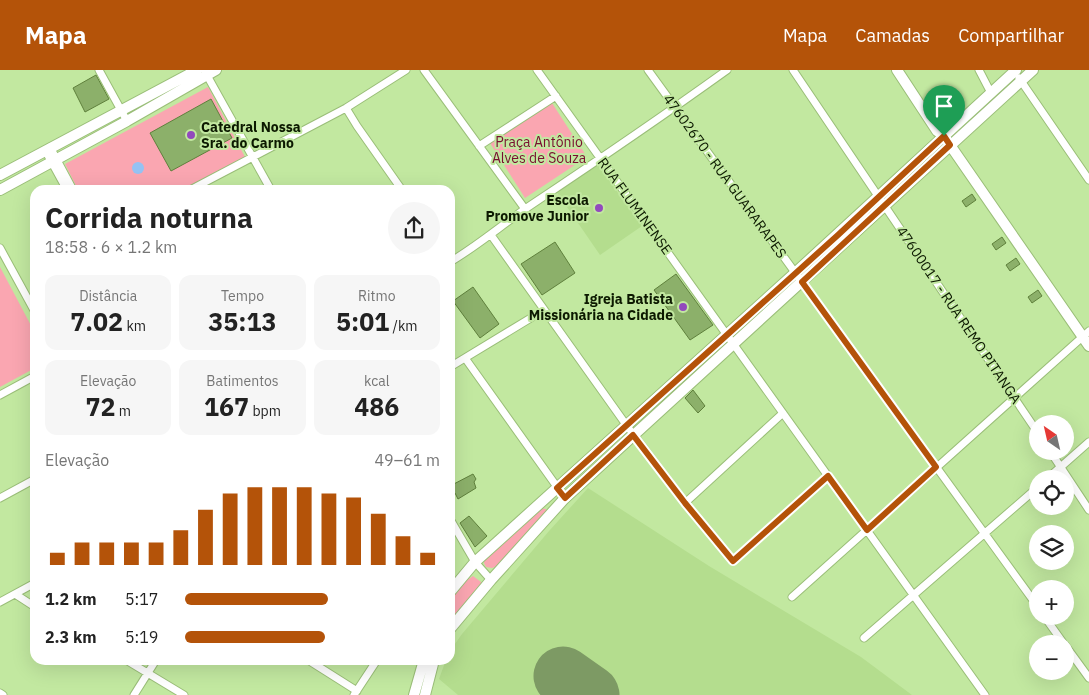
<!DOCTYPE html>
<html lang="pt">
<head>
<meta charset="utf-8">
<style>
  body { margin:0; font-family:"IBM Plex Sans",sans-serif; background:#f6f6f6; color:#222; height:100vh; display:flex; flex-direction:column; font-size:19px; white-space:nowrap }
  * { box-sizing:border-box; margin:0 }
  p { font-size:16px; color:#767676 }
  .icon { flex:none; width:28px; height:28px; fill:none; stroke:currentColor; stroke-width:2; stroke-linecap:round; stroke-linejoin:round }
  .map { position:relative; flex:1; overflow:hidden }
  .sheet { position:absolute; left:30px; top:115px; width:425px; height:480px; display:flex; flex-direction:column; background:#fff; border-radius:15px; box-shadow:0 5px 20px #0002 }
  .sheet>* { flex:none }
  .needle { width:32px; rotate:326deg }
  .tools { position:absolute; left:1029px; top:345px; display:grid; gap:10px }
  .tools a { display:grid; place-items:center; width:45px; height:45px; border-radius:50%; background:#fff; box-shadow:0 5px 20px #0002; font-size:25px }
  .pin { position:absolute; display:grid; place-items:center; width:42px; height:42px; color:#fff; margin:-51px -21px; border-radius:50% 50% 50% 0; rotate:-45deg; box-shadow:0 0 5px #0007 }
  .pin .icon { rotate:45deg }
  .round { display:grid; place-items:center; flex:none; width:52px; height:52px; border-radius:26px; background:#f6f6f6 }
  .overview { display:flex; align-items:center; justify-content:space-between; height:85px; padding:0 15px }
  h1 { font-size:28px; font-weight:700; line-height:38px }
  .metrics { display:grid; grid-template-columns:repeat(3,1fr); gap:8px; height:85px; padding:5px 15px }
  .metrics div { display:grid; align-content:center; border-radius:12px; background:#f6f6f6; text-align:center }
  .metrics b { font-size:25px; font-weight:700 }
  .metrics small { font-size:14px; font-weight:400 }
  .metrics p { font-size:14px }
  .chart { height:140px; padding:10px 15px }
  .chart p { display:flex; justify-content:space-between }
  .chart svg { width:100%; height:90px; margin-top:5px; stroke:#b45309; stroke-width:6 }
  ul { padding:0 15px; list-style:none; font-size:16px }
  li { display:grid; grid-template-columns:80px 60px 1fr; align-items:center; height:38px }
  li i { height:12px; border-radius:6px; background:#b45309 }
  header { display:flex; align-items:center; gap:30px; box-sizing:border-box; height:70px; padding:0 25px; background:#b45309; color:#fff }
  header strong { font-size:24px }
  nav { display:flex; gap:28px; margin-inline-start:auto; font-size:18px }
  .map>svg:first-child { display:block }
  .built { fill:#b4dd8e }
  .green { fill:#faa6b1 }
  .water { fill:#95c2f3 }
  .lines { fill:none; stroke-linecap:round; stroke-linejoin:round }
  .runway { stroke:#7d9a64; stroke-width:59 }
  .building { fill:#8cb06a; stroke:#5f803c }
  .street-casing { stroke:#9abe78; stroke-width:9 }
  .secondary-casing { stroke:#9abe78; stroke-width:12 }
  .street { stroke:#fff; stroke-width:7 }
  .secondary { stroke:#fff; stroke-width:10 }
  .route-casing { stroke:#fff; stroke-width:10 }
  .route { stroke:#b45309; stroke-width:6 }
  .poi-dot { fill:#924abd; stroke:#c2e8a0; stroke-width:2 }
  .labels { text-anchor:middle; stroke-width:4; stroke-linejoin:round; paint-order:stroke }
  .poi-label { font-size:14px; font-weight:bold; fill:#0c1900; stroke:#c2e8a0; text-anchor:end }
  .park-label { font-size:14px; fill:#780e2f; stroke:#c2e8a0 }
  .street-label { font-size:14px; fill:#0c1900; stroke:#c2e8a0 }
</style>
</head>
<body>
<header>
<strong>Mapa</strong>
<nav><a>Mapa</a><a>Camadas</a><a>Compartilhar</a></nav>
</header>
<div class="map">
<svg width="1089" height="625" viewBox="0 0 1089 625">
  <rect width="100%" height="100%" fill="#c2e8a0"/>
  <path class="built" d="M 598,95 L 642,156 L 600,185 L 556,121 Z
    M 588,418 L 709,496 L 861,587 L 912,625 L 458,625 L 439,609 L 446,590 L 450,590 L 452,578 L 462,564 L 549,461 Z"/>
  <path class="green" d="M 208,17 L 245,87 L 183,120 L 78,120 L 65,94 Z
    M 552,33 L 587,87 L 525,128 L 490,73 Z
    M 0,197 L 35,263 L 35,298 L 0,317 Z
    M 540,438 L 546,439 L 547,443 L 500,495 L 492,498 L 486,497 L 484,493 L 484,490 Z
    M 473,506 L 481,512 L 482,515 L 450,552 L 450,529 L 463,513 Z"/>
  <path class="water" d="M132 98a6 6 0 1 1 12 0a6 6 0 1 1-12 0Z"/>
  <g class="lines">
    <path class="runway" d="M 563,606 L 590,625"/>
  </g>
  <path class="building" d="M 96,5 L 109,29 L 85,42 L 73,18 Z
    M 211,29 L 232,68 L 171,101 L 150,63 Z
    M 972,124 L 976,130 L 966,137 L 962,131 Z
    M 1002,167 L 1006,173 L 996,180 L 992,174 Z
    M 555,172 L 575,203 L 542,225 L 521,194 Z
    M 1016,188 L 1020,194 L 1010,201 L 1006,195 Z
    M 676,204 L 713,255 L 690,270 L 654,220 Z
    M 473,217 L 499,254 L 480,268 L 453,231 Z
    M 1038,220 L 1042,226 L 1032,233 L 1028,227 Z
    M 693,320 L 705,336 L 698,343 L 685,328 Z
    M 473,404 L 476,409 L 474,412 L 476,418 L 458,429 L 455,423 L 450,425 L 450,416 Z
    M 469,446 L 487,466 L 475,477 L 460,453 Z"/>
  <g class="lines">
    <g class="street-casing">
      <path id="street" d="M 99,0 L 127,51
        M 204,0 L 271,120
        M 424,0 L 525,139
        M 537,0 L 985,625
        M 648,0 L 1038,537
        M 793,0 L 1038,363
        M 979,0 L 991,23
        M 1019,8 L 1089,110
        M 346,38 L 357,56 L 402,120
        M 479,76 L 556,26
        M 50,77 L 73,120
        M 45,80 L 67,120
        M 190,120 L 346,38 L 406,0
        M 491,165 L 627,356 L 685,433 L 733,491 L 828,406
        M 0,178 L 35,242
        M 450,192 C 479,175 504,153 531,135 C 597,91 663,46 727,0
        M 465,288 L 565,428
        M 450,297 L 544,240
        M 0,325 L 35,306
        M 1050,381 L 1089,440
        M 1047,409 L 1089,372
        M 0,428 L 35,409
        M 685,433 L 783,343
        M 450,449 L 475,492 L 491,510
        M 15,524 L 35,537
        M 792,527 L 1089,261
        M 0,532 L 35,513
        M 1044,546 L 1064,574
        M 864,568 L 1038,417
        M 1065,575 L 1089,608
        M 126,590 L 184,625
        M 308,590 L 357,621
        M 0,623 L 3,625
        M 134,625 L 156,590
        M 354,625 L 377,590"/>
    </g>
    <g class="secondary-casing">
      <path id="secondary" d="M 897,0 L 937,61 L 944,66 L 950,75 L 1089,276
        M 0,105 L 197,0
        M 0,120 L 127,51 L 216,0
        M 450,522 L 475,492 L 795,203 L 1016,0
        M 450,559 L 491,510 L 565,428 L 1033,0
        M 414,625 L 424,590
        M 425,625 L 434,590"/>
    </g>
    <use href="#street" class="street"/>
    <use href="#secondary" class="secondary"/>
  </g>
  <g class="lines">
    <g class="route-casing">
      <path id="route" d="M 944,66 L 950,75 L 802,212 L 936,397 L 867,460 L 828,406 L 733,491 L 685,433 L 633,365 L 565,428 L 557,418 L 838,165 Z"/>
    </g>
    <use href="#route" class="route"/>
  </g>
  <g class="poi-dot">
    <circle cx="191" cy="65" r="5"/>
    <circle cx="599" cy="138" r="5"/>
    <circle cx="683" cy="237" r="5"/>
  </g>
  <g class="labels">
    <g class="poi-label">
      <text x="201" y="62" text-anchor="start">Catedral Nossa<tspan x="201" dy="16">Sra. do Carmo</tspan></text>
      <text x="589" y="135">Escola<tspan x="589" dy="16">Promove Junior</tspan></text>
      <text x="673" y="234">Igreja Batista<tspan x="673" dy="16">Missionária na Cidade</tspan></text>
    </g>
    <g class="park-label">
      <text x="539" y="77">Praça Antônio<tspan x="539" dy="16">Alves de Souza</tspan></text>
    </g>
    <g class="street-label">
      <text transform="translate(725 106) rotate(54)" y="5">47602670 - RUA GUARARAPES</text>
      <text transform="translate(635 136) rotate(54)" y="5">RUA FLUMINENSE</text>
      <text transform="translate(959 245) rotate(56)" y="5">47600017 - RUA REMO PITANGA</text>
    </g>
  </g>
</svg>
<div class="tools">
<a><svg class="needle" viewBox="-14 -14 28 28"><path d="M0-13l5 13h-10z" fill="#e53935"/><path d="M0 13l5-13h-10z" fill="#767676"/></svg></a>
<a><svg class="icon" aria-label="locate" viewBox="0 0 24 24"><circle cx="12" cy="12" r="6"/><path d="M12 2v4M12 18v4M2 12h4M18 12h4"/></svg></a>
<a><svg class="icon" aria-label="layers" viewBox="0 0 24 24"><path d="M12 4l9 5-9 5-9-5zM3 14l9 5 9-5"/></svg></a>
<a>+</a>
<a>−</a>
</div>
<div class="pin" style="left:944px;top:66px;background:#1e9e55"><svg class="icon" aria-label="arrive" viewBox="0 0 24 24"><path d="M6 21V4h12l-3 4 3 4H6"/></svg></div>
<section class="sheet">
<div class="overview"><div><h1>Corrida noturna</h1><p>18:58 · 6 × 1.2 km</p></div><a class="round"><svg class="icon" aria-label="share" viewBox="0 0 24 24"><path d="M12 15V3M7 8l5-5 5 5M5 13v7h14v-7"/></svg></a></div>
<div class="metrics">
<div><p>Distância</p><b>7.02<small> km</small></b></div>
<div><p>Tempo</p><b>35:13</b></div>
<div><p>Ritmo</p><b>5:01<small> /km</small></b></div>
</div>
<div class="metrics">
<div><p>Elevação</p><b>72<small> m</small></b></div>
<div><p>Batimentos</p><b>167<small> bpm</small></b></div>
<div><p>kcal</p><b>486</b></div>
</div>
<div class="chart"><p><span>Elevação</span>49–61 m</p>
<svg viewBox="0 0 160 44" preserveAspectRatio="none"><path d="M5 44V38M15 44V33M25 44V33M35 44V33M45 44V33M55 44V27M65 44V17M75 44V9M85 44V6M95 44V6M105 44V6M115 44V9M125 44V11M135 44V19M145 44V30M155 44V38"/></svg>
</div>
<ul>
<li><b>1.2 km</b>5:17<i style="width:56%"></i></li>
<li><b>2.3 km</b>5:19<i style="width:55%"></i></li>
</ul>
</section>
</div>
</body>
</html>
